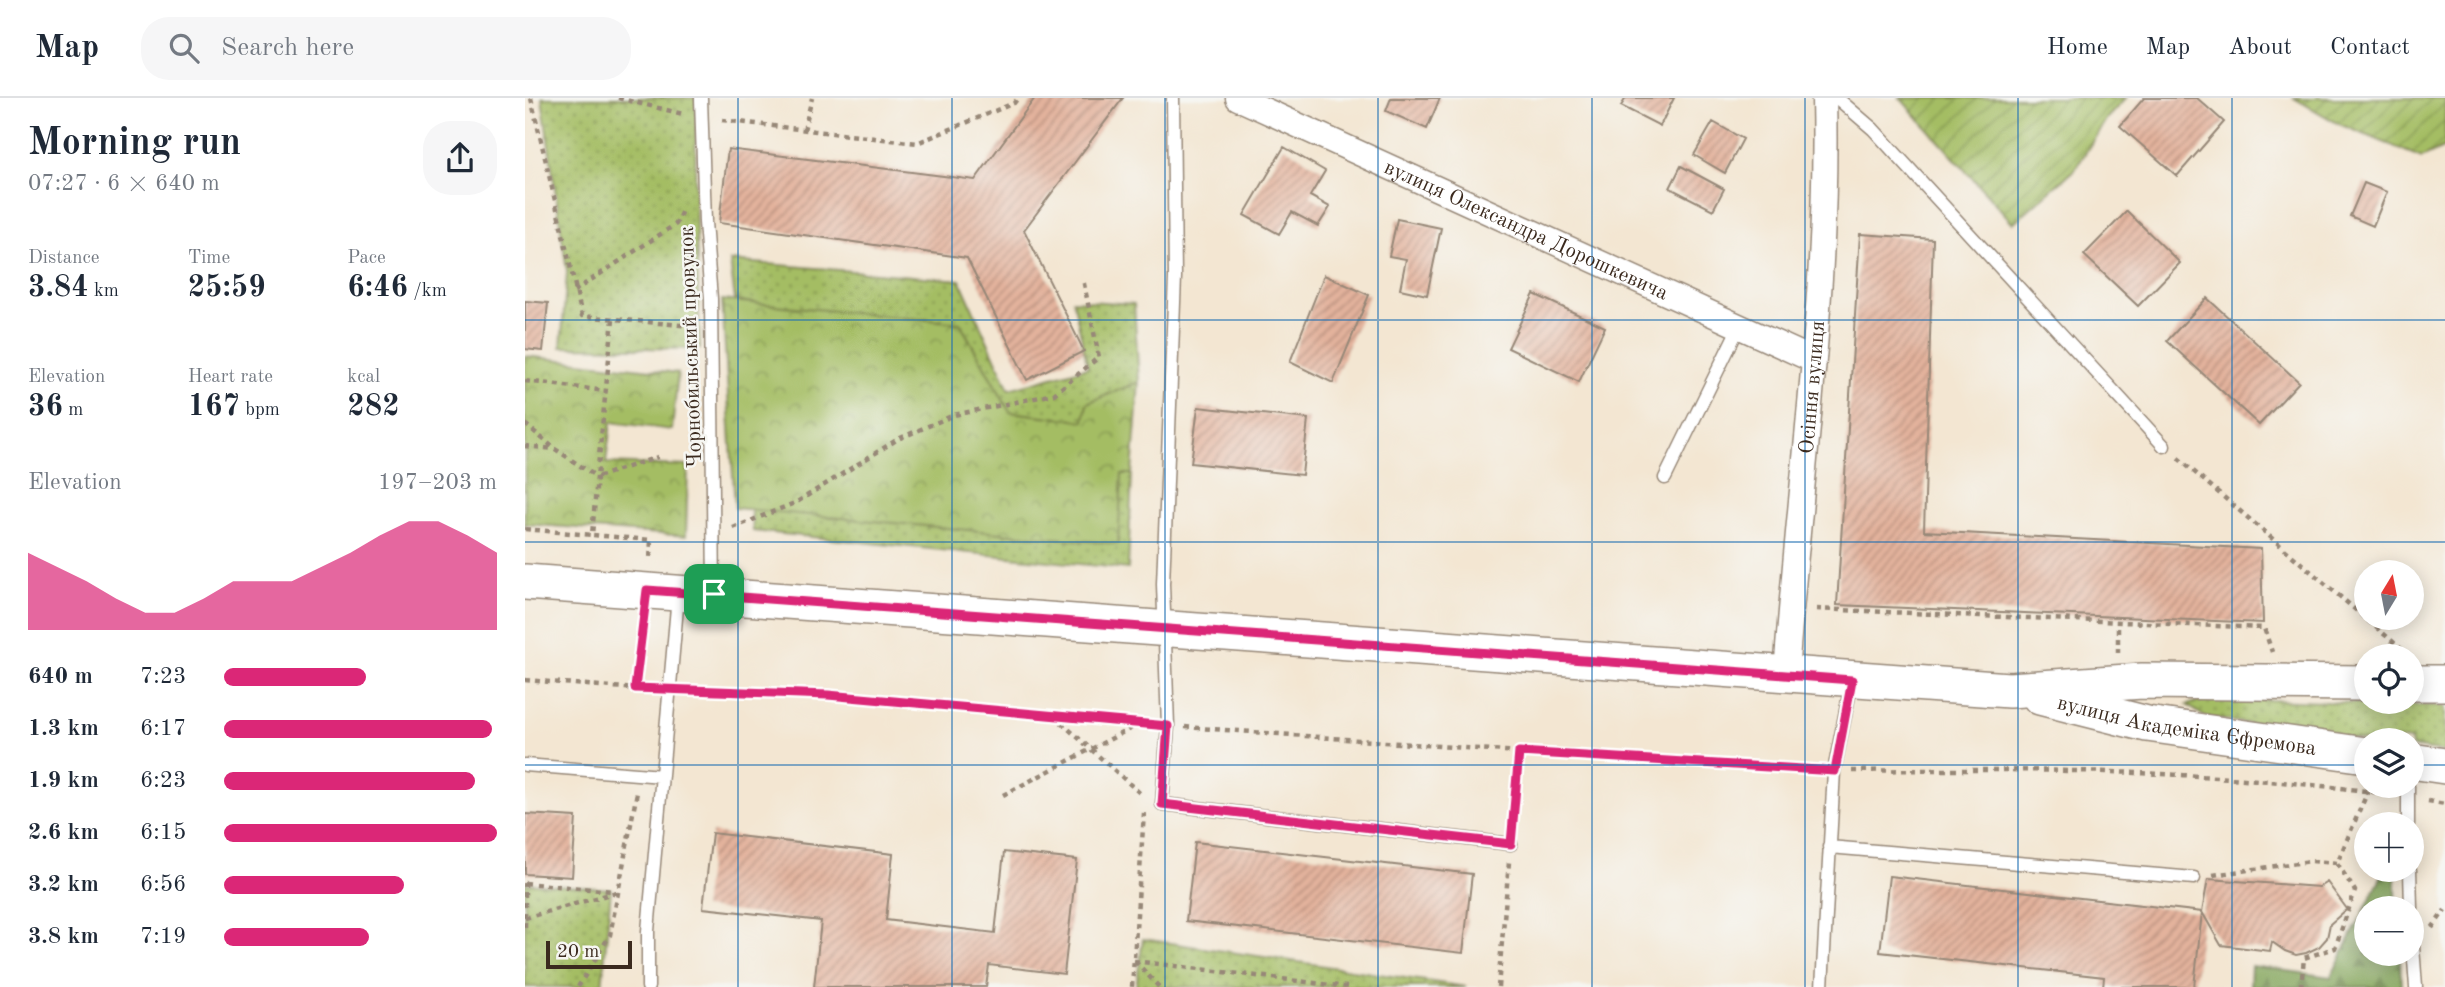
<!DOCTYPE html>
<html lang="en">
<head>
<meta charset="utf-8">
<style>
  body { margin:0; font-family:"Old Standard TT",serif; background:#f6f6f7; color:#1f2937; height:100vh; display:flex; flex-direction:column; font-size:26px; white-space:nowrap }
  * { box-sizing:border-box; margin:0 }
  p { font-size:23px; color:#747a83 }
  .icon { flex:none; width:38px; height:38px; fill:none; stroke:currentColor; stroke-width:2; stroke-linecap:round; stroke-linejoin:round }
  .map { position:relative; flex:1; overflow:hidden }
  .drawer { display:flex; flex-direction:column; background:#fff; width:525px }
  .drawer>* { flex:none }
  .needle { width:46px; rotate:10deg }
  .controls { position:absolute; left:1829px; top:462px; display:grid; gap:14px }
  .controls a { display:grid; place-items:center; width:70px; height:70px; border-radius:50%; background:#fff; box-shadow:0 4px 18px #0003; font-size:35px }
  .scale { position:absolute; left:21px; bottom:18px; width:86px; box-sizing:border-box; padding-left:7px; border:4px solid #3b2a1e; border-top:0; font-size:19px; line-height:24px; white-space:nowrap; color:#3b2a1e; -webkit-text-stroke:5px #f6f6f2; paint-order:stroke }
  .pin { position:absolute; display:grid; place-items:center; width:60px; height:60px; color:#fff; margin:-30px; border-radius:14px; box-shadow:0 4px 10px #0006 }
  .round { display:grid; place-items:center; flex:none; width:74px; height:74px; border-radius:28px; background:#f6f6f7 }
  .head { display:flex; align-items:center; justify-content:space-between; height:119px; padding:0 28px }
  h1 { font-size:38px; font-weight:700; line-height:52px }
  .stats { display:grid; grid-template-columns:repeat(3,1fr); gap:10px; height:119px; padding:7px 28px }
  .stats div { display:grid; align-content:center }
  .stats b { font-size:30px; font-weight:700 }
  .stats small { font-size:19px; font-weight:400 }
  .stats p { font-size:19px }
  .chart { height:196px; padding:14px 28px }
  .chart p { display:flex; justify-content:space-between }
  .chart svg { width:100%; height:126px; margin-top:7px; fill:#db2777; opacity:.7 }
  ul { padding:0 28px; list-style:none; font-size:23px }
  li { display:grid; grid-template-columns:112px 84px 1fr; align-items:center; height:52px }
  li i { height:18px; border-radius:9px; background:#db2777 }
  header { display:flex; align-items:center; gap:42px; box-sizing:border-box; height:98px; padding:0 35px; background:#fff; border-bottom:2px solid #e0e1e3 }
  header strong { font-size:33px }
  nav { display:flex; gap:38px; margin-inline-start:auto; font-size:24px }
  .search { width:490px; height:63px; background:#f6f6f7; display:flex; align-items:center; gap:18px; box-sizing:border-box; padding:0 24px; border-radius:28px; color:#747a83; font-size:26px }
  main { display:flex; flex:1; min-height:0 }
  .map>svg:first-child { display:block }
  .grass { fill:url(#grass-dots); stroke:#707441; stroke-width:2 }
  .forest { fill:url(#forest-firs); stroke:#5f673c; stroke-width:2 }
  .park { fill:url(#park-crowns); stroke:#707441; stroke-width:2 }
  .garden { fill:url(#garden-furrows); stroke:#707441; stroke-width:2 }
  .building { fill:url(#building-hatch) }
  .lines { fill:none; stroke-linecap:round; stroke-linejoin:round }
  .service-casing { stroke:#978878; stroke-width:15 }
  .minor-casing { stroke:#978878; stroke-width:27 }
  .secondary-casing { stroke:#978878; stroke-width:38 }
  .path { stroke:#978878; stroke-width:4.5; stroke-dasharray:5 5; stroke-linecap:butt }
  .service { stroke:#fff; stroke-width:12 }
  .minor { stroke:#fff; stroke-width:24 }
  .secondary { stroke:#fff; stroke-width:35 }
  .route-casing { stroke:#fff; stroke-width:14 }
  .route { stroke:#db2777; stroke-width:9 }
  .grid { fill:none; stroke:#1f6fb2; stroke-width:2; stroke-opacity:0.55 }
  .labels { text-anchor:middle; stroke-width:5; stroke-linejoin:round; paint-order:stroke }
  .street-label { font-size:21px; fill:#3b2a1e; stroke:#f6f6f2 }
</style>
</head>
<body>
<header>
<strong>Map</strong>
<div class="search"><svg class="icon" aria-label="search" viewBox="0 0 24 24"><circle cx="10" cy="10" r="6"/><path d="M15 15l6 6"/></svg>Search here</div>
<nav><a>Home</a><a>Map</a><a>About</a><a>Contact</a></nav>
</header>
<main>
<section class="drawer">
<div class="head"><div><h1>Morning run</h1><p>07:27 · 6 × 640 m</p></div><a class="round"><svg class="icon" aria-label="share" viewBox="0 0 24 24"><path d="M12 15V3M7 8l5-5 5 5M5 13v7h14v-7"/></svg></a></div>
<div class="stats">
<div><p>Distance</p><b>3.84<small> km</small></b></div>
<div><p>Time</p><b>25:59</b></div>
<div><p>Pace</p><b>6:46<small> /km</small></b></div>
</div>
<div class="stats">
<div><p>Elevation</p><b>36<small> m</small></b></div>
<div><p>Heart rate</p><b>167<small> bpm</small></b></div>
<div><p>kcal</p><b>282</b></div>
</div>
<div class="chart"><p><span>Elevation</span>197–203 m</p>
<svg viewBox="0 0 160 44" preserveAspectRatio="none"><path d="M0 44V17L10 22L20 27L30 33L40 38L50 38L60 33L70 27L80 27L90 27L100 22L110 17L120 11L130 6L140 6L150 11L160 17V44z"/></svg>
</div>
<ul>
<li><b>640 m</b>7:23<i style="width:52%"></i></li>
<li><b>1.3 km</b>6:17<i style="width:98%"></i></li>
<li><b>1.9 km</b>6:23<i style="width:92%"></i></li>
<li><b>2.6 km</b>6:15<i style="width:100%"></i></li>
<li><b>3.2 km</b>6:56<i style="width:66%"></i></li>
<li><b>3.8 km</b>7:19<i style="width:53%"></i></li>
</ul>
</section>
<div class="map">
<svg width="1920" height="889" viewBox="0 0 1920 889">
  <defs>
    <pattern id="grass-dots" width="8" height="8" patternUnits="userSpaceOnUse" patternTransform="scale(1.75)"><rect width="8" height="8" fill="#a4bd64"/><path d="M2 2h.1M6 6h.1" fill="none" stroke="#879a52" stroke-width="1.8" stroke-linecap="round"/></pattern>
    <pattern id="forest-firs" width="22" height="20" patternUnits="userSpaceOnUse" patternTransform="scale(1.75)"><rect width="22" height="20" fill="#83a45a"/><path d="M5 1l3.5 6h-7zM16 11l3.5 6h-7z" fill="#6c864a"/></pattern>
    <pattern id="park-crowns" width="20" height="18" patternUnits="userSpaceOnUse" patternTransform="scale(1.75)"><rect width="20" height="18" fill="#a4bd64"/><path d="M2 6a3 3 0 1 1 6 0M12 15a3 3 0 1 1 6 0" fill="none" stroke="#879a52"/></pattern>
    <pattern id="garden-furrows" width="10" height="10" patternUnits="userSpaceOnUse" patternTransform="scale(1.75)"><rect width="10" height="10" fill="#a4bd64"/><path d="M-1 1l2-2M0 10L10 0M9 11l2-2" fill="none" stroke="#879a52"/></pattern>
    <pattern id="building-hatch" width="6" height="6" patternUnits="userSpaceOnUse" patternTransform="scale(1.75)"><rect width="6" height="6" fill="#e3b29c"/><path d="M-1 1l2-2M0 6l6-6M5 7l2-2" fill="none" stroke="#b9917f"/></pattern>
  </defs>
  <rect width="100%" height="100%" fill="#f6f6f2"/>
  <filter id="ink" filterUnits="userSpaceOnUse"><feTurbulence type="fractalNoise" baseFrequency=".0143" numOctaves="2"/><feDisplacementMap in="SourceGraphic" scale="14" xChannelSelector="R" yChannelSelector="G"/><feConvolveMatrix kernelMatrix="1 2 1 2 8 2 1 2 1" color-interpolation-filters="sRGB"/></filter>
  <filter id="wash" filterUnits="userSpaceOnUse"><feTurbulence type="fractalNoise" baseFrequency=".00686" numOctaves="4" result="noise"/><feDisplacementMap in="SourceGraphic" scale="28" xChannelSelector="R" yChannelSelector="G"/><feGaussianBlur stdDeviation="1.57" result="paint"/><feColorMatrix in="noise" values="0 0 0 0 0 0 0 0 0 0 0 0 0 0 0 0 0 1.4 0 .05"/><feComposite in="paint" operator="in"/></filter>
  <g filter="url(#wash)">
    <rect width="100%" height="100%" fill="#f3e6d2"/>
    <path class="grass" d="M 17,0 L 171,0 L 170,99 L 175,251 L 36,249 L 42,174 Z
      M 205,163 L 435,182 L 484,291 L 563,269 L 548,202 L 609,206 L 614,284 L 562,305 L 554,371 L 607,376 L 603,471 L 228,433 L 220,339 L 281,214 L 210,202 Z
      M 1684,600 L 1920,608 L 1920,654 L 1887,649 L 1886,642 L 1841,643 L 1680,619 L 1662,607 Z
      M 0,785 L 86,791 L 77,889 L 0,889 Z
      M 618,841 L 941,889 L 611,889 Z"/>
    <path class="forest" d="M 1858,775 L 1870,776 L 1872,810 L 1841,810 L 1841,856 L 1875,856 L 1876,889 L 1725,889 L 1726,868 L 1806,879 Z"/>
    <path class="park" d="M 197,202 L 435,225 L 485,314 L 559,323 L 562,305 L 614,284 L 607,376 L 597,376 L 593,446 L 210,410 Z
      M 0,258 L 153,275 L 147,332 L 86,324 L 81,365 L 163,368 L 161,438 L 0,426 Z"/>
    <path class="garden" d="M 1375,0 L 1601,0 L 1582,20 L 1551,70 L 1488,125 Z
      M 1769,0 L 1920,0 L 1920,49 L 1897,60 L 1814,26 Z"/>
    <g id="blocks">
      <path class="building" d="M 510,0 L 598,0 L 499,132 L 559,253 L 502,282 L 442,160 L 194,125 L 203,51 L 450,82 Z
        M 866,0 L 915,0 L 902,31 L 861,13 Z
        M 1101,0 L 1149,0 L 1135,28 L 1096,8 Z
        M 1619,0 L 1672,0 L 1699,24 L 1652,78 L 1595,28 Z
        M 1188,24 L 1218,41 L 1200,75 L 1169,57 Z
        M 759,49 L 800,73 L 785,98 L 805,109 L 793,128 L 767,114 L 754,136 L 719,117 Z
        M 1156,68 L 1199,91 L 1188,112 L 1145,90 Z
        M 1839,85 L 1862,94 L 1848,128 L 1825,118 Z
        M 1602,113 L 1655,165 L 1613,208 L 1559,157 Z
        M 872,121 L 916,130 L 902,197 L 875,191 L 881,161 L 864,158 Z
        M 1335,136 L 1408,141 L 1399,433 L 1736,451 L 1738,525 L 1312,507 Z
        M 799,177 L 844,197 L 808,285 L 765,264 Z
        M 1009,196 L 1080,229 L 1054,284 L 983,250 Z
        M 1682,200 L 1774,284 L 1734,327 L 1642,243 Z
        M 0,203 L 23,205 L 18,253 L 0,251 Z
        M 673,309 L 783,321 L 777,377 L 666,365 Z
        M 0,716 L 51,719 L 47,779 L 0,776 Z
        M 187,735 L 368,756 L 361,822 L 470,835 L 479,754 L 552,762 L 539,876 L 464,867 L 461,889 L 289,889 L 296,823 L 178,810 Z
        M 670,744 L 947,776 L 938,855 L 661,823 Z
        M 1364,778 L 1677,814 L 1669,889 L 1578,889 L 1579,879 L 1355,854 Z
        M 1683,781 L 1794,789 L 1802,784 L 1822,811 L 1805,826 L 1802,840 L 1794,849 L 1781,855 L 1771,857 L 1760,853 L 1747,844 L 1745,853 L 1696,847 L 1677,814 Z"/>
    </g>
  </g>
  <g filter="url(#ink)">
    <use href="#blocks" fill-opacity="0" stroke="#978878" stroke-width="2"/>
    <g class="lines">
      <g class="service-casing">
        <path id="service" d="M 176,0 L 180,124 L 186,201 L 189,496
          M 648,0 L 650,179 L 638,486 L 643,628 L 637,706 L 986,746
          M 1312,0 L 1348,31 L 1639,348
          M 1140,380 L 1214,229
          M 0,667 L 137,678
          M 1883,688 L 1883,726
          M 1304,749 L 1669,780
          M 1885,772 L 1886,810
          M 1886,821 L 1891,889
          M 123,889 L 123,833 L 153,498
          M 1297,889 L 1309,673 L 1327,582"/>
      </g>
      <g class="minor-casing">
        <g id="minor">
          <path id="s1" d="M 713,0 L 1288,262"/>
          <path id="s2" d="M 1261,577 C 1274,386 1304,191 1299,0"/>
        </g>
      </g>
      <g class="secondary-casing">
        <g id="secondary">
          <path d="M 0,484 L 1484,592 L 1617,583 L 1841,585"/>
          <path d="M 1886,585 L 1920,585"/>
          <path id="s3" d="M 1515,599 L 1622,626 L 1841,657"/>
          <path d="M 1886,663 L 1920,668"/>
        </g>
      </g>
      <path class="path" d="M 6,0 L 57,218 L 167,228
        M 93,0 L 158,16
        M 197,22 L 392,45 L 489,5 L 493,0
        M 279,32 L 287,0
        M 49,193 L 151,126 L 158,110
        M 88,221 L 72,379 L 133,359
        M 0,283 L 81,293
        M 0,326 L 29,350
        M 0,348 L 30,351 L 72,379 L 67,437 L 126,442 L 125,463
        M 1653,360 L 1880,554
        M 208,430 L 272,404 L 373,341 L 429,317 L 529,296 L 574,259 L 558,181
        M 0,431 L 67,437
        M 1291,511 L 1739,530 L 1747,554
        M 1593,555 L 1593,524
        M 0,582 L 125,592
        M 110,590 L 118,524
        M 165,594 L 303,597 L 624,625
        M 529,618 L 617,697
        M 660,629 L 994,654 L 1291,672
        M 1327,673 C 1506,670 1686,672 1864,696
        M 478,697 L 616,625
        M 1903,703 L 1920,706
        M 987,728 L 994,654
        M 1688,777 L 1786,763 L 1812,765 L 1843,693
        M 0,785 L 87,793
        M 0,820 L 92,794
        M 0,829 L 0,785
        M 1907,830 L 1920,812
        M 609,863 L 822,889
        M 610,863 L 634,889
        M 53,889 L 85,837 L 112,694
        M 607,889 L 619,715
        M 973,889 L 984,764
        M 1776,889 L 1779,860 L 1810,850 L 1830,793 L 1812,765"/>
      <use href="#service" class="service"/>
      <use href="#minor" class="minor"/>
      <use href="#secondary" class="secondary"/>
    </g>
  </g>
  <g class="lines" filter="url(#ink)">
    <g class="route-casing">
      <path id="route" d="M 122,492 L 1327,582 L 1310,673 L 994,654 L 986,746 L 637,706 L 643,628 L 303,597 L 110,590 Z"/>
    </g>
    <use href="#route" class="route"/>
  </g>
  <path class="grid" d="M 213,0 L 213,889M 427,0 L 427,889M 640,0 L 640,889M 853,0 L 853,889M 1067,0 L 1067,889M 1280,0 L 1280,889M 1493,0 L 1493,889M 1707,0 L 1707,889M 0,222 L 1920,222M 0,444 L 1920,444M 0,667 L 1841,667M 1886,667 L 1920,667"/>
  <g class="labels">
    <g class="street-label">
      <text dy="7" stroke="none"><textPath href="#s1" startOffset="317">вулиця Олександра Дорошкевича</textPath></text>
      <text transform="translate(165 249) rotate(-92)" y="7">Чорнобильський провулок</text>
      <text dy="7" stroke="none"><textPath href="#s2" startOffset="289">Осіння вулиця</textPath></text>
      <text dy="7" stroke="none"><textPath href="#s3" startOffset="150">вулиця Академіка Єфремова</textPath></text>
    </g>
  </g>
</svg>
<div class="controls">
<a><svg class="needle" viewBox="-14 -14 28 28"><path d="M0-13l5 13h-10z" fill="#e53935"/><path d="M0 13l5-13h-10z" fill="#747a83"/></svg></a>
<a><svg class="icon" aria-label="locate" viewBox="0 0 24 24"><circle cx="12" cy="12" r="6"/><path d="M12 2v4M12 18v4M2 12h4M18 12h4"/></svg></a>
<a><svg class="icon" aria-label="layers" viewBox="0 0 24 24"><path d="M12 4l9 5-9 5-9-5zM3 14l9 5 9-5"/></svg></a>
<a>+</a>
<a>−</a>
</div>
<div class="scale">20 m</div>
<div class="pin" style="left:189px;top:496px;background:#1e9e55"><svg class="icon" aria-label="arrive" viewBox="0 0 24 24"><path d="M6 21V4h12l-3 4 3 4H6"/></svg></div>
</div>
</main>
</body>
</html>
